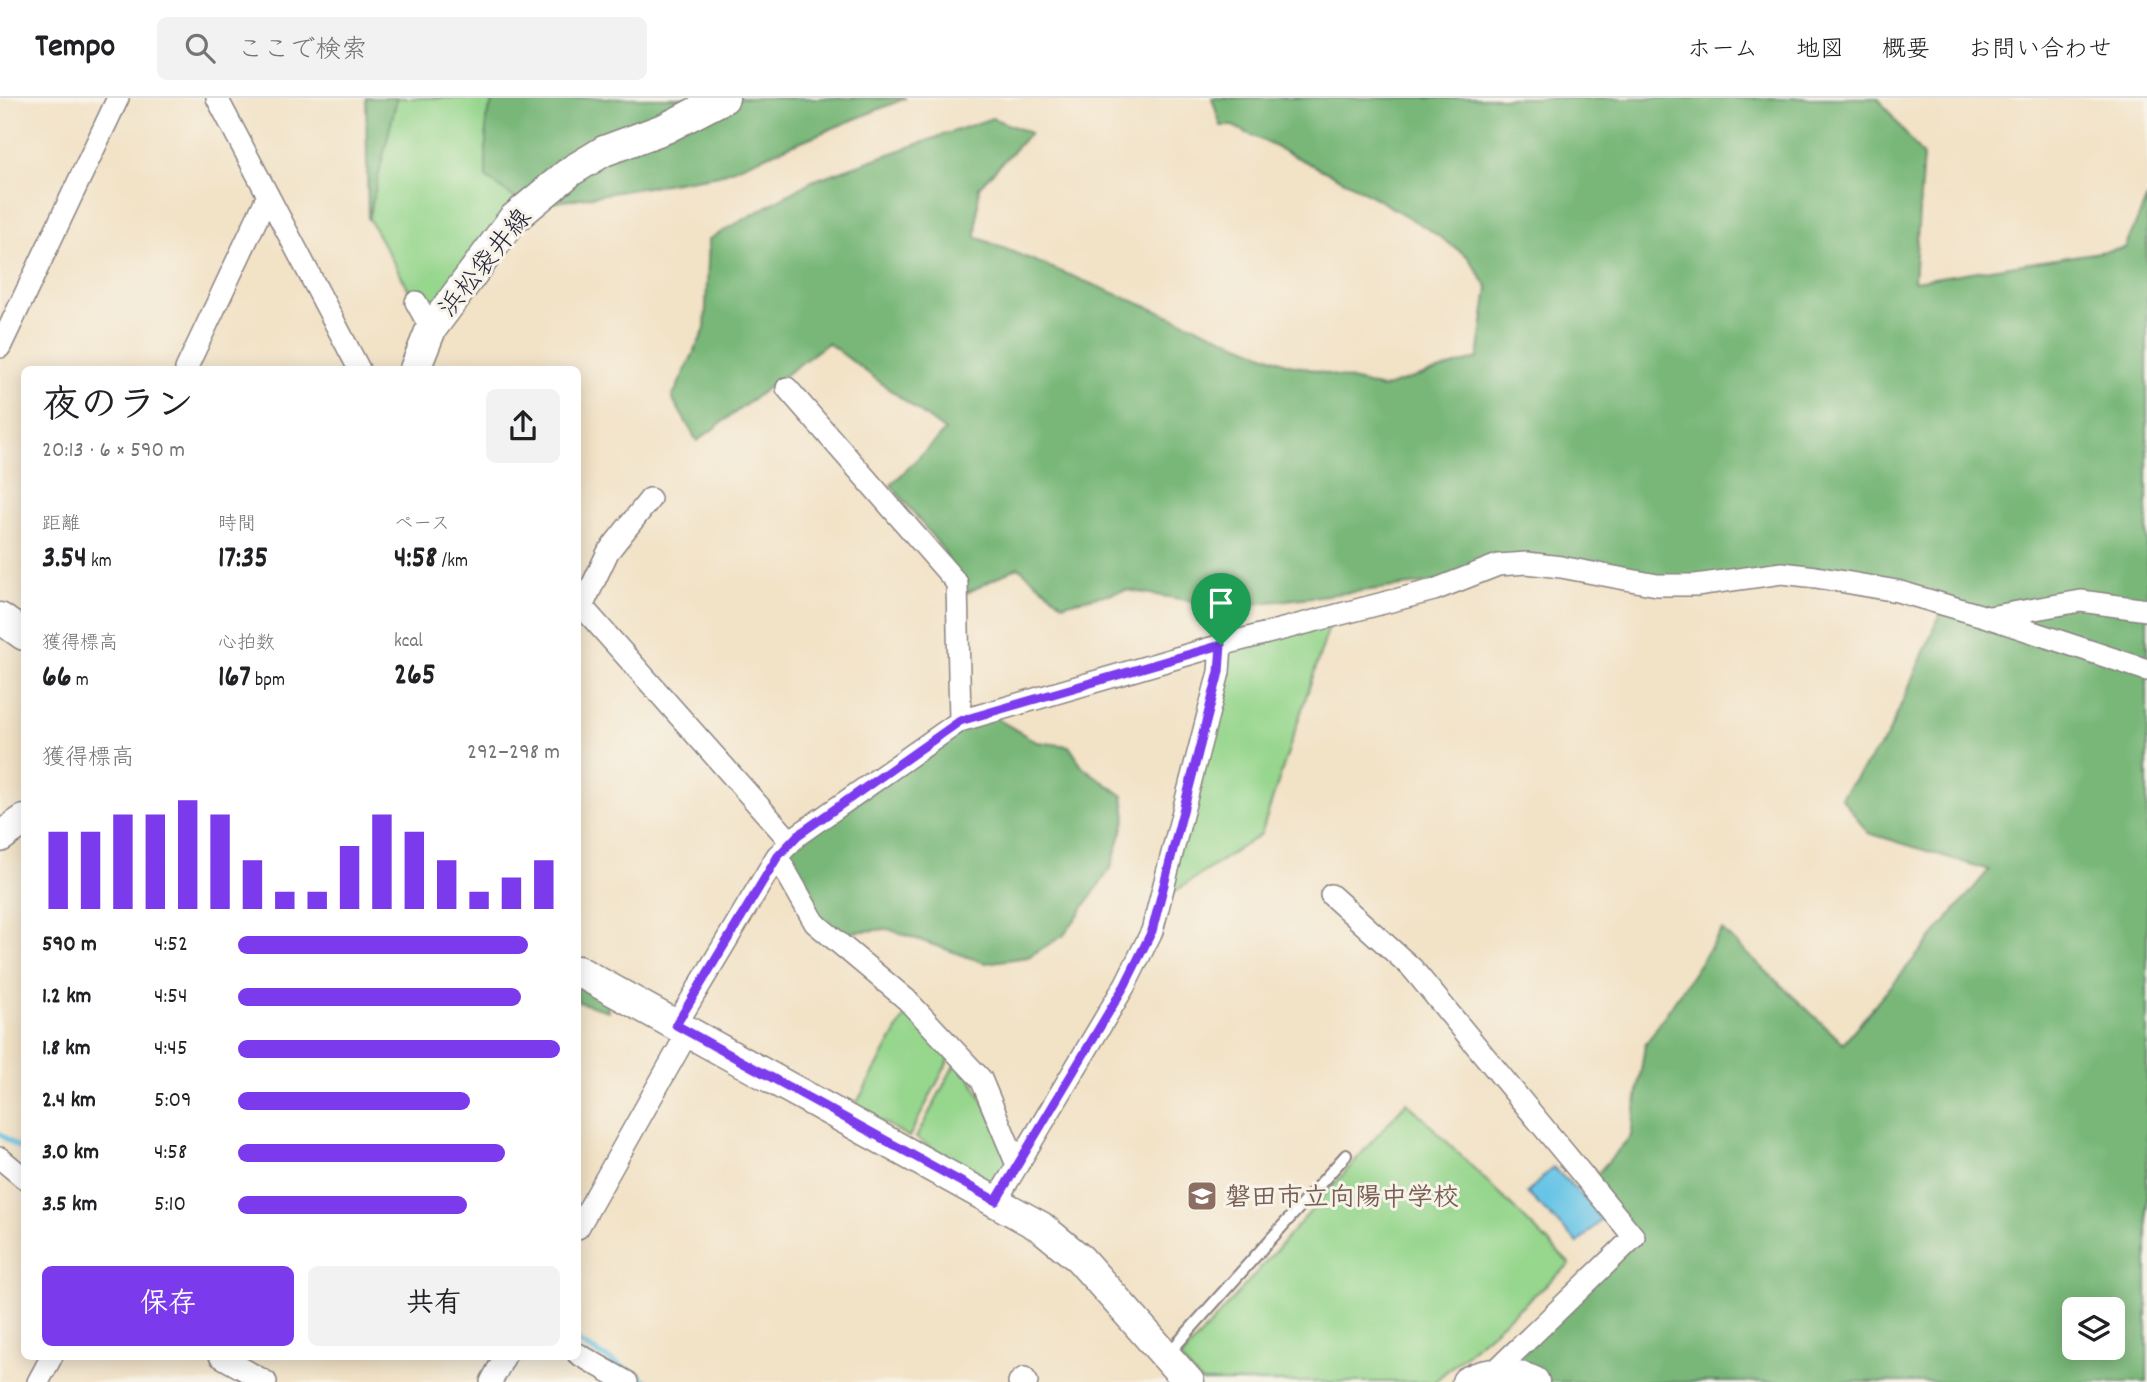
<!DOCTYPE html>
<html lang="ja">
<head>
<meta charset="utf-8">
<style>
  body { margin:0; font-family:Dekko,"Klee One",sans-serif; background:#f2f2f2; color:#202124; height:100vh; display:flex; flex-direction:column; font-size:26px; white-space:nowrap }
  * { box-sizing:border-box; margin:0 }
  p { font-size:23px; color:#757577 }
  .icon { flex:none; width:38px; height:38px; fill:none; stroke:currentColor; stroke-width:2; stroke-linecap:round; stroke-linejoin:round }
  .map { position:relative; flex:1; overflow:hidden }
  .details { position:absolute; left:21px; top:268px; width:560px; height:994px; display:flex; flex-direction:column; background:#fff; border-radius:10px; box-shadow:0 4px 18px #0003 }
  .details>* { flex:none }
  .buttons { position:absolute; left:2062px; top:1199px; display:grid; gap:14px }
  .buttons a { display:grid; place-items:center; width:63px; height:63px; border-radius:10px; background:#fff; box-shadow:0 4px 18px #0003; font-size:35px }
  .pin { position:absolute; display:grid; place-items:center; width:60px; height:60px; color:#fff; margin:-72px -30px; border-radius:50% 50% 50% 0; rotate:-45deg; box-shadow:0 0 7px #0007 }
  .pin .icon { rotate:45deg }
  .round { display:grid; place-items:center; flex:none; width:74px; height:74px; border-radius:10px; background:#f2f2f2 }
  .head { display:flex; align-items:center; justify-content:space-between; height:119px; padding:0 21px }
  h1 { font-size:38px; font-weight:800; line-height:52px }
  .figures { display:grid; grid-template-columns:repeat(3,1fr); gap:10px; height:119px; padding:7px 21px }
  .figures div { display:grid; align-content:center }
  .figures b { font-size:30px; font-weight:800 }
  .figures small { font-size:19px; font-weight:400 }
  .figures p { font-size:19px }
  .chart { height:196px; padding:14px 21px }
  .chart p { display:flex; justify-content:space-between }
  .chart svg { width:100%; height:126px; margin-top:7px; stroke:#7c3aed; stroke-width:6 }
  .cta { display:flex; gap:14px; margin-top:auto; padding:14px 21px }
  .cta a { flex:1; height:80px; border-radius:10px; background:#7c3aed; color:#fff; font-size:28px; font-weight:800; line-height:80px; text-align:center }
  .cta a+a { background:#f2f2f2; color:#202124 }
  ul { padding:0 21px; list-style:none; font-size:23px }
  li { display:grid; grid-template-columns:112px 84px 1fr; align-items:center; height:52px }
  li i { height:18px; border-radius:9px; background:#7c3aed }
  header { display:flex; align-items:center; gap:42px; box-sizing:border-box; height:98px; padding:0 35px; background:#fff; border-bottom:2px solid #e0e0e0 }
  header strong { font-size:33px }
  nav { display:flex; gap:38px; margin-inline-start:auto; font-size:24px }
  .search { width:490px; height:63px; background:#f2f2f2; display:flex; align-items:center; gap:18px; box-sizing:border-box; padding:0 24px; border-radius:10px; color:#757577; font-size:26px }
  .map>svg:first-child { display:block }
  .green { fill:#96d68d; stroke:#5c7c64; stroke-width:2 }
  .forest { fill:#78b778; stroke:#4d6c5a; stroke-width:2; fill-rule:evenodd }
  .water { fill:#68c4e6; stroke:#457390; stroke-width:2 }
  .lines { fill:none; stroke-linecap:round; stroke-linejoin:round }
  .stream { stroke:#68c4e6; stroke-width:5 }
  .lane-casing { stroke:#8a8280; stroke-width:14 }
  .street-casing { stroke:#8a8280; stroke-width:24 }
  .secondary-casing { stroke:#8a8280; stroke-width:33 }
  .lane { stroke:#fff; stroke-width:10 }
  .street { stroke:#fff; stroke-width:21 }
  .secondary { stroke:#fff; stroke-width:30 }
  .route-casing { stroke:#fff; stroke-width:14 }
  .route { stroke:#7c3aed; stroke-width:9 }
  .labels { text-anchor:middle; stroke-width:6; stroke-linejoin:round; paint-order:stroke }
  .street-label { font-size:26px; fill:#22223b; stroke:#f7f3e8 }
  .education-label { font-size:26px; font-weight:bold; fill:#785e54; stroke:#f7f3e8; text-anchor:start }
</style>
</head>
<body>
<header>
<strong>Tempo</strong>
<div class="search"><svg class="icon" aria-label="search" viewBox="0 0 24 24"><circle cx="10" cy="10" r="6"/><path d="M15 15l6 6"/></svg>ここで検索</div>
<nav><a>ホーム</a><a>地図</a><a>概要</a><a>お問い合わせ</a></nav>
</header>
<div class="map">
<svg width="2147" height="1284" viewBox="0 0 2147 1284">
  <rect width="100%" height="100%" fill="#f7f3e8"/>
  <filter id="ink" filterUnits="userSpaceOnUse"><feTurbulence type="fractalNoise" baseFrequency=".0143" numOctaves="2"/><feDisplacementMap in="SourceGraphic" scale="14" xChannelSelector="R" yChannelSelector="G"/><feConvolveMatrix kernelMatrix="1 2 1 2 8 2 1 2 1" color-interpolation-filters="sRGB"/></filter>
  <filter id="wash" filterUnits="userSpaceOnUse"><feTurbulence type="fractalNoise" baseFrequency=".00686" numOctaves="4" result="noise"/><feDisplacementMap in="SourceGraphic" scale="28" xChannelSelector="R" yChannelSelector="G"/><feGaussianBlur stdDeviation="1.57" result="paint"/><feColorMatrix in="noise" values="0 0 0 0 0 0 0 0 0 0 0 0 0 0 0 0 0 1.4 0 .05"/><feComposite in="paint" operator="in"/></filter>
  <g filter="url(#wash)">
    <rect width="100%" height="100%" fill="#f2e2c6"/>
    <path class="green" d="M 397,0 L 494,0 L 486,21 L 527,109 L 431,231 L 368,119 Z
      M 1333,517 L 1261,736 L 1159,804 L 1221,547 Z
      M 911,907 L 954,952 L 909,1039 L 855,1008 Z
      M 959,958 L 1017,1067 L 1002,1093 L 916,1040 Z
      M 1407,1004 L 1570,1166 L 1434,1284 L 1201,1284 L 1180,1261 Z"/>
    <path class="forest" d="M 366,0 L 397,0 L 368,122 Z
      M 494,0 L 906,0 L 719,77 L 527,109 L 486,79 L 486,21 Z
      M 1212,0 L 1878,0 L 1923,58 L 1914,183 L 2125,150 L 2147,100 L 2147,1284 L 1511,1284 L 1516,1263 L 1629,1145 L 1589,1085 L 1631,1038 L 1645,947 L 1722,832 L 1843,945 L 1989,772 L 1868,735 L 1841,699 L 1887,639 L 1944,508 L 1775,476 L 1681,487 L 1561,469 L 1227,509 L 1127,492 L 1063,506 L 1018,469 L 967,495 L 941,449 L 891,387 L 945,333 L 828,245 L 697,343 L 672,300 L 705,231 L 709,141 L 812,83 L 992,20 L 1030,35 L 979,89 L 976,139 L 1286,265 L 1382,290 L 1478,260 L 1488,190 L 1468,159 L 1430,132 L 1351,86 L 1233,28 L 1221,28 ZM 2074,1211 L 2112,1211 L 2112,1250 L 2074,1250 Z
      M 987,615 L 1037,644 L 1069,648 L 1083,669 L 1123,698 L 1126,719 L 1111,770 L 1064,837 L 1028,859 L 985,865 L 888,831 L 852,834 L 833,843 L 777,758 Z
      M 578,886 L 608,901 L 608,913 L 578,904 Z"/>
    <path class="water" d="M 1553,1069 L 1604,1119 L 1578,1145 L 1527,1095 Z"/>
    <g class="lines">
      <path class="stream" d="M 0,1036 L 24,1054
        M 578,1244 L 649,1284"/>
    </g>
  </g>
  <g filter="url(#ink)">
    <g class="lines">
      <g class="lane-casing">
        <path id="lane" d="M 1168,1256 L 1346,1057"/>
      </g>
      <g class="street-casing">
        <path id="street" d="M 217,0 L 359,271
          M 416,204 L 431,231
          M 0,249 L 118,0
          M 186,271 L 268,97
          M 787,290 L 957,485 L 960,623
          M 578,504 L 791,744
          M 582,509 L 608,454 L 650,401
          M 1989,519 L 2081,503 L 2147,512
          M 777,758 L 815,825 L 907,902 L 981,981 L 1017,1067
          M 1331,797 L 1412,870 L 1634,1139 L 1492,1276
          M 676,927 L 777,758 L 798,737 L 960,623 L 1221,547 L 1434,492 L 1498,467 L 1527,465 L 1561,469 L 1657,487 L 1696,487 L 1782,475 L 1816,479 L 1897,493 L 1987,519 L 2147,572
          M 0,1060 L 24,1080
          M 996,1103 L 1125,887 L 1152,833 L 1219,574 L 1221,547
          M 578,1130 L 688,934
          M 578,1256 L 627,1284
          M 220,1258 L 266,1284
          M 38,1284 L 52,1258
          M 491,1284 L 505,1258
          M 1019,1284 L 1024,1280 L 1027,1284"/>
      </g>
      <g class="secondary-casing">
        <path id="secondary" d="M 415,271 L 431,231 L 513,121 L 571,73 L 604,53 L 666,30 L 724,0
          M 0,520 L 24,537
          M 0,739 L 24,722
          M 578,873 L 1041,1129 L 1080,1161 L 1189,1284
          M 1467,1284 C 1487,1273 1514,1274 1534,1284"/>
      </g>
      <use href="#lane" class="lane"/>
      <use href="#street" class="street"/>
      <use href="#secondary" class="secondary"/>
    </g>
  </g>
  <g class="lines" filter="url(#ink)">
    <g class="route-casing">
      <path id="route" d="M 1221,547 L 1219,574 L 1152,833 L 1125,887 L 996,1103 L 676,927 L 778,758 L 798,737 L 960,623 Z"/>
    </g>
    <use href="#route" class="route"/>
  </g>
  <defs>
    <g id="school-square" transform="scale(1.575)"><rect x="-9" y="-9" width="18" height="18" rx="4" fill="#8d6e63" stroke="#f7f3e8"/><path d="M0-5L7-2L0 1L-7-2ZM-4 1L0 2.5L4 1V4Q0 6-4 4Z" fill="#fff"/></g>
  </defs>
  <g fill-rule="evenodd">
    <use href="#school-square" x="1202" y="1098"/>
  </g>
  <g class="labels">
    <g class="street-label">
      <text transform="translate(484 164) rotate(-51)" y="9">浜松袋井線</text>
    </g>
    <g class="education-label">
      <text x="1225" y="1107">磐田市立向陽中学校</text>
    </g>
  </g>
</svg>
<div class="buttons">
<a><svg class="icon" aria-label="layers" viewBox="0 0 24 24"><path d="M12 4l9 5-9 5-9-5zM3 14l9 5 9-5"/></svg></a>
</div>
<div class="pin" style="left:1221px;top:547px;background:#1e9e55"><svg class="icon" aria-label="arrive" viewBox="0 0 24 24"><path d="M6 21V4h12l-3 4 3 4H6"/></svg></div>
<section class="details">
<div class="head"><div><h1>夜のラン</h1><p>20:13 · 6 × 590 m</p></div><a class="round"><svg class="icon" aria-label="share" viewBox="0 0 24 24"><path d="M12 15V3M7 8l5-5 5 5M5 13v7h14v-7"/></svg></a></div>
<div class="figures">
<div><p>距離</p><b>3.54<small> km</small></b></div>
<div><p>時間</p><b>17:35</b></div>
<div><p>ペース</p><b>4:58<small> /km</small></b></div>
</div>
<div class="figures">
<div><p>獲得標高</p><b>66<small> m</small></b></div>
<div><p>心拍数</p><b>167<small> bpm</small></b></div>
<div><p>kcal</p><b>265</b></div>
</div>
<div class="chart"><p><span>獲得標高</span>292–298 m</p>
<svg viewBox="0 0 160 44" preserveAspectRatio="none"><path d="M5 44V17M15 44V17M25 44V11M35 44V11M45 44V6M55 44V11M65 44V27M75 44V38M85 44V38M95 44V22M105 44V11M115 44V17M125 44V27M135 44V38M145 44V33M155 44V27"/></svg>
</div>
<ul>
<li><b>590 m</b>4:52<i style="width:90%"></i></li>
<li><b>1.2 km</b>4:54<i style="width:88%"></i></li>
<li><b>1.8 km</b>4:45<i style="width:100%"></i></li>
<li><b>2.4 km</b>5:09<i style="width:72%"></i></li>
<li><b>3.0 km</b>4:58<i style="width:83%"></i></li>
<li><b>3.5 km</b>5:10<i style="width:71%"></i></li>
</ul>
<div class="cta"><a>保存</a><a>共有</a></div>
</section>
</div>
</body>
</html>
